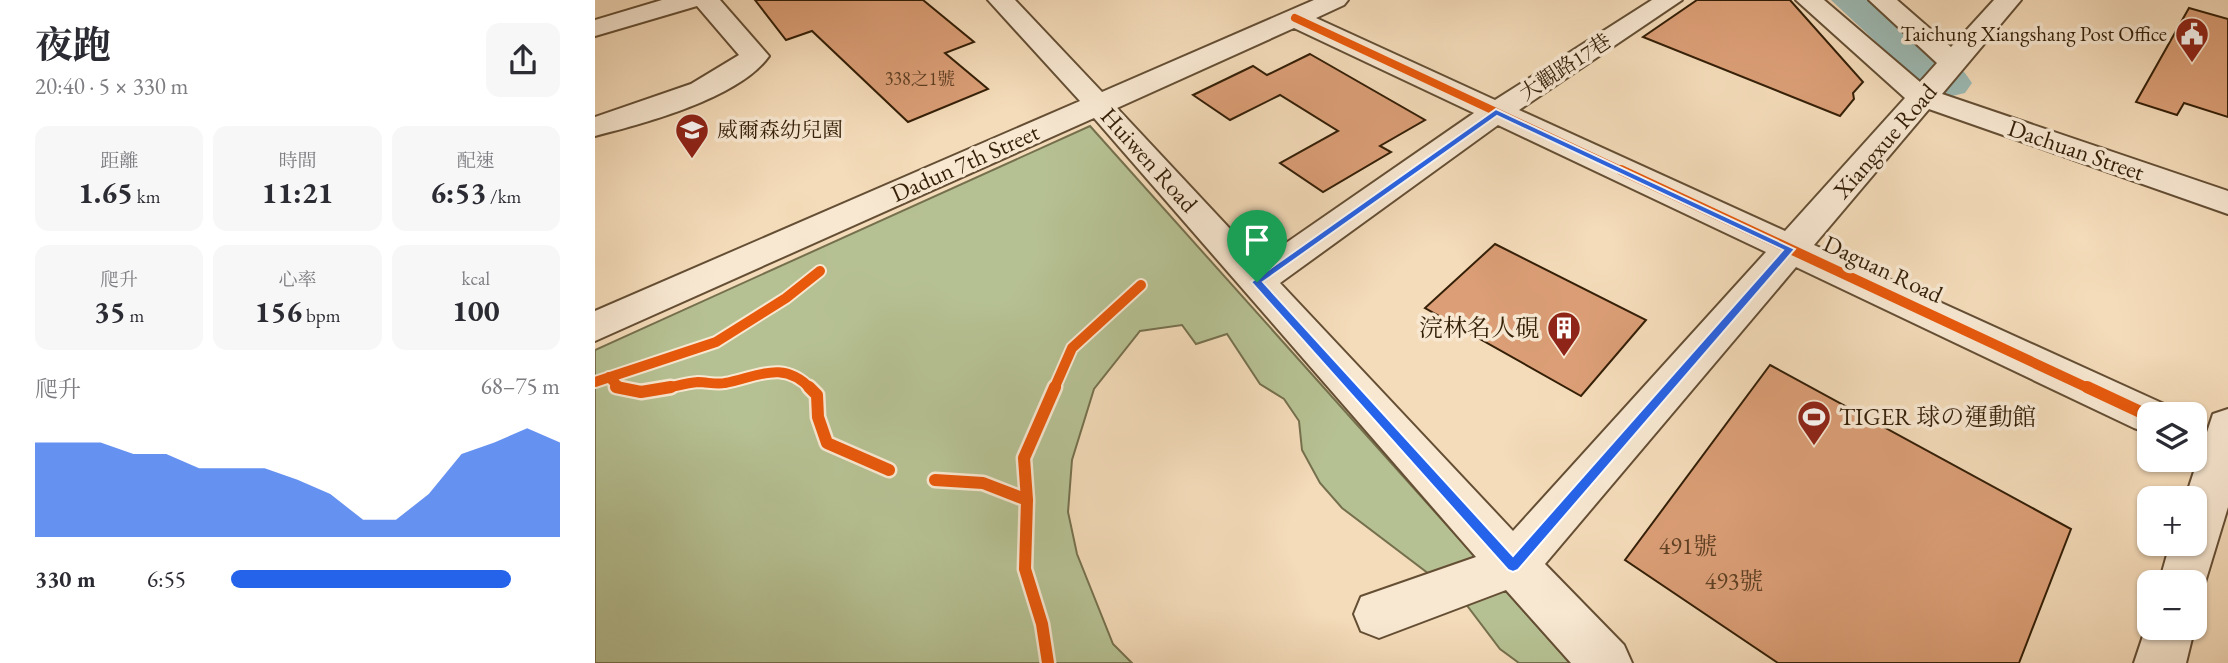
<!DOCTYPE html>
<html lang="zh-TW">
<head>
<meta charset="utf-8">
<style>
  body { margin:0; font-family:"EB Garamond","Noto Serif TC","Noto Serif JP",serif; background:#f7f7f7; color:#2b2b33; height:100vh; display:flex; flex-direction:column; font-size:26px; white-space:nowrap }
  * { box-sizing:border-box; margin:0 }
  p { font-size:23px; color:#7c7c81 }
  .icon { flex:none; width:38px; height:38px; fill:none; stroke:currentColor; stroke-width:2; stroke-linecap:round; stroke-linejoin:round }
  .map { position:relative; flex:1; overflow:hidden }
  .panel { display:flex; flex-direction:column; background:#fff; width:595px }
  .panel>* { flex:none }
  .buttons { position:absolute; left:1542px; top:402px; display:grid; gap:14px }
  .buttons a { display:grid; place-items:center; width:70px; height:70px; border-radius:14px; background:#fff; box-shadow:0 2px 5px #0004; font-size:35px }
  .pin { position:absolute; display:grid; place-items:center; width:60px; height:60px; color:#fff; margin:-72px -30px; border-radius:50% 50% 50% 0; rotate:-45deg; box-shadow:0 0 7px #0007 }
  .pin .icon { rotate:45deg }
  .round { display:grid; place-items:center; flex:none; width:74px; height:74px; border-radius:14px; background:#f7f7f7 }
  .headline { display:flex; align-items:center; justify-content:space-between; height:119px; padding:0 35px }
  h1 { font-size:38px; font-weight:700; line-height:52px }
  .stats { display:grid; grid-template-columns:repeat(3,1fr); gap:10px; height:119px; padding:7px 35px }
  .stats div { display:grid; align-content:center; border-radius:14px; background:#f7f7f7; text-align:center }
  .stats b { font-size:30px; font-weight:700 }
  .stats small { font-size:19px; font-weight:400 }
  .stats p { font-size:19px }
  .chart { height:196px; padding:14px 35px }
  .chart p { display:flex; justify-content:space-between }
  .chart svg { width:100%; height:126px; margin-top:7px; fill:#2563eb; opacity:.7 }
  ul { padding:0 35px; list-style:none; font-size:23px }
  li { display:grid; grid-template-columns:112px 84px 1fr; align-items:center; height:52px }
  li i { height:18px; border-radius:9px; background:#2563eb }
  main { display:flex; flex:1; min-height:0 }
  .map>svg:first-child { display:block }
  .green { fill:#b6c193; stroke:#75704d; stroke-width:2 }
  .lines { fill:none; stroke-linecap:round; stroke-linejoin:round }
  .river { fill:#9cbab4; fill-rule:evenodd }
  .building { fill:#db9e76; stroke:#341f07; stroke-width:2 }
  .minor-casing { stroke:#644e34; stroke-width:4 }
  .minor { fill:#f8e8d2; fill-rule:evenodd }
  .cycleway-far2-casing { stroke:#f8e8d2; stroke-width:11 }
  .cycleway-far1-casing { stroke:#f8e8d2; stroke-width:14 }
  .cycleway-casing { stroke:#f8e8d2; stroke-width:17 }
  .cycleway-far2 { stroke:#e8590c; stroke-width:8 }
  .cycleway-far1 { stroke:#e8590c; stroke-width:10 }
  .cycleway { stroke:#e8590c; stroke-width:12 }
  .route { fill:#2563eb; stroke:#fff; stroke-width:2; fill-rule:evenodd }
  .labels { text-anchor:middle; stroke-width:7; stroke-linejoin:round; paint-order:stroke }
  .far-number-label { font-size:18px; fill:#5e3f23 }
  .far-poi-label { font-size:21px; fill:#341f07; stroke:#f8e8d2; text-anchor:end }
  .far-street-label { font-size:21px; fill:#341f07; stroke:#f8e8d2 }
  .street-label { font-size:24px; fill:#341f07; stroke:#f8e8d2 }
  .poi-label { font-size:24px; fill:#341f07; stroke:#f8e8d2; text-anchor:end }
  .near-number-label { font-size:24px; fill:#5e3f23 }
</style>
</head>
<body>
<main>
<section class="panel">
<div class="headline"><div><h1>夜跑</h1><p>20:40 · 5 × 330 m</p></div><a class="round"><svg class="icon" aria-label="share" viewBox="0 0 24 24"><path d="M12 15V3M7 8l5-5 5 5M5 13v7h14v-7"/></svg></a></div>
<div class="stats">
<div><p>距離</p><b>1.65<small> km</small></b></div>
<div><p>時間</p><b>11:21</b></div>
<div><p>配速</p><b>6:53<small> /km</small></b></div>
</div>
<div class="stats">
<div><p>爬升</p><b>35<small> m</small></b></div>
<div><p>心率</p><b>156<small> bpm</small></b></div>
<div><p>kcal</p><b>100</b></div>
</div>
<div class="chart"><p><span>爬升</span>68–75 m</p>
<svg viewBox="0 0 160 44" preserveAspectRatio="none"><path d="M0 44V11L10 11L20 11L30 15L40 15L50 20L60 20L70 20L80 24L90 29L100 38L110 38L120 29L130 15L140 11L150 6L160 11V44z"/></svg>
</div>
<ul>
<li><b>330 m</b>6:55<i style="width:85%"></i></li>
</ul>
</section>
<div class="map">
<svg width="1633" height="663" viewBox="0 0 1633 663">
  <rect width="100%" height="100%" fill="#f4dbb9"/>
  <filter id="stains"><feTurbulence type="fractalNoise" baseFrequency=".00286" numOctaves="4"/><feColorMatrix values="0 0 0 0 .2 0 0 0 0 .09 0 0 0 0 .02 0 0 0 .5 -.17"/></filter>
  <radialGradient id="worn" r=".72"><stop offset=".6" stop-color="#630" stop-opacity="0"/><stop offset="1" stop-color="#630" stop-opacity=".3"/></radialGradient>
  <path class="green" d="M 495,126 L 975,663 L 924,663 L 905,649 L 867,599 L 747,508 L 725,483 L 707,450 L 704,421 L 689,399 L 665,384 L 632,334 L 601,344 L 587,325 L 545,331 L 499,389 L 477,460 L 473,512 L 482,554 L 518,644 L 537,663 L 0,663 L 0,350 Z"/>
  <g class="lines">
    <path class="river" d="M 1236,0 L 1283,0 L 1370,73 L 1377,83 L 1370,93 L 1353,97 L 1336,93 Z"/>
  </g>
  <path class="building" d="M 160,0 L 328,0 L 379,42 L 350,53 L 393,89 L 313,122 L 217,31 L 191,40 Z
    M 1102,0 L 1195,0 L 1268,82 L 1258,93 L 1259,99 L 1245,116 L 1048,37 Z
    M 1594,8 L 1633,19 L 1633,117 L 1589,103 L 1582,115 L 1541,102 Z
    M 715,54 L 830,120 L 785,146 L 796,152 L 728,192 L 685,163 L 743,131 L 685,95 L 635,120 L 598,95 L 658,66 L 672,75 Z
    M 900,244 L 1051,320 L 986,396 L 830,308 Z
    M 1175,365 L 1476,529 L 1424,663 L 1183,663 L 1030,560 Z"/>
  <g class="lines">
    <g class="minor-casing">
      <path id="minor" d="M 67,0 L 125,0 L 174,56 C 145,98 48,124 0,136 L 0,117 L 96,84 L 144,55 L 102,6 L 0,36 L 0,20 Z
        M 393,0 L 420,0 L 507,92 L 719,0 L 753,0 L 749,5 L 721,18 L 900,100 L 1057,0 L 1087,0 L 924,110 L 1190,231 L 1310,98 L 1201,0 L 1229,0 L 1325,82 L 1342,63 L 1274,0 L 1302,0 L 1356,47 L 1399,0 L 1426,0 L 1347,94 L 1633,191 L 1633,214 L 1334,109 L 1219,245 L 1569,404 L 1574,415 L 1554,415 L 1554,433 L 1539,428 L 1201,267 L 950,564 L 1029,645 L 1037,663 L 976,663 L 911,590 L 784,638 L 766,631 L 759,614 L 766,597 L 881,557 L 499,118 L 0,341 L 0,311 L 485,101 ZM 699,28 L 879,113 L 665,261 L 522,108 ZM 903,125 L 1171,252 L 918,531 L 685,283 Z
        M 1633,409 L 1633,507 L 1605,599 L 1600,601 L 1600,583 L 1564,583 L 1575,544 L 1600,544 L 1600,499 L 1590,499 L 1618,414 Z
        M 1554,618 L 1554,628 L 1600,626 L 1591,663 L 1539,663 Z"/>
    </g>
    <use href="#minor" class="minor"/>
    <g class="cycleway-far2-casing">
      <path id="cycleway-far2" d="M 700,18 L 1030,172"/>
    </g>
    <g class="cycleway-far1-casing">
      <path id="cycleway-far1" d="M 1026,170 L 1495,389
        M 14,377 L 26,389
        M 0,382 L 121,342 L 191,298 L 225,271
        M 66,389 C 78,387 91,383 103,382 C 112,382 122,385 130,383 C 162,377 188,359 216,389
        M 459,389 L 477,348 L 546,285"/>
    </g>
    <g class="cycleway-casing">
      <path id="cycleway" d="M 21,387 L 46,392 L 76,387
        M 214,387 L 222,395 L 223,417 L 232,443 L 294,470
        M 1492,387 L 1554,416
        M 340,480 L 388,483 L 432,500
        M 453,663 L 447,624 L 430,569 L 432,500 L 429,458 L 460,387"/>
    </g>
    <use href="#cycleway-far2" class="cycleway-far2"/>
    <use href="#cycleway-far1" class="cycleway-far1"/>
    <use href="#cycleway" class="cycleway"/>
  </g>
  <path class="route" d="M 901,109 L 1200,249 L 923,570 L 918,572 L 913,570 L 656,282 ZM 902,116 L 1188,250 L 918,556 L 668,282 Z"/>
  <defs>
    <g id="civic-pin" transform="scale(1.75)"><path d="M0 17L-7.5 6A9.5 9.5 0 1 1 7.5 6Z" fill="#8f2418" stroke="#f8e8d2"/><path d="M-.6-6.5H3V-4.5H.6V-3L4-1V1h2V6H-6V1h2V-1L-.6-3ZM-1.2 2.5V6h2.4V2.5Z" fill="#fff"/></g>
    <g id="school-pin" transform="scale(1.75)"><path d="M0 17L-7.5 6A9.5 9.5 0 1 1 7.5 6Z" fill="#8f2418" stroke="#f8e8d2"/><path d="M0-5L7-2L0 1L-7-2ZM-4 1L0 2.5L4 1V4Q0 6-4 4Z" fill="#fff"/></g>
    <g id="building-pin" transform="scale(1.75)"><path d="M0 17L-7.5 6A9.5 9.5 0 1 1 7.5 6Z" fill="#8f2418" stroke="#f8e8d2"/><path d="M-4-6H4V6H1V3H-1V6H-4ZM-2.5-4.3h1.7v1.8h-1.7ZM.8-4.3h1.7v1.8H.8ZM-2.5-1h1.7V.8h-1.7ZM.8-1h1.7V.8H.8Z" fill="#fff"/></g>
    <g id="stadium-pin" transform="scale(1.75)"><path d="M0 17L-7.5 6A9.5 9.5 0 1 1 7.5 6Z" fill="#8f2418" stroke="#f8e8d2"/><path d="M0-5a6.5 5 0 1 0 0 10a6.5 5 0 1 0 0-10ZM-3.5-1.8h7v3.6h-7Z" fill="#fff"/></g>
  </defs>
  <g fill-rule="evenodd">
    <use href="#civic-pin" x="1597" y="34"/>
    <use href="#school-pin" x="97" y="130"/>
    <use href="#building-pin" x="969" y="328"/>
    <use href="#stadium-pin" x="1219" y="417"/>
  </g>
  <g class="labels">
    <g class="far-number-label">
      <text x="325" y="85">338之1號</text>
    </g>
    <g class="far-poi-label">
      <text x="1572" y="41">Taichung Xiangshang Post Office</text>
      <text x="122" y="137" text-anchor="start">威爾森幼兒園</text>
    </g>
    <g class="far-street-label">
      <text transform="translate(970 67) rotate(-33)" y="7">大觀路17巷</text>
    </g>
    <g class="street-label">
      <text transform="translate(1290 141) rotate(-49)" y="8">Xiangxue Road</text>
      <text transform="translate(1481 150) rotate(19)" y="8">Dachuan Street</text>
      <text transform="translate(554 160) rotate(48)" y="8">Huiwen Road</text>
      <text transform="translate(370 163) rotate(-24)" y="8">Dadun 7th Street</text>
      <text transform="translate(1288 269) rotate(25)" y="8">Daguan Road</text>
    </g>
    <g class="poi-label">
      <text x="944" y="336">浣林名人硯</text>
      <text x="1244" y="425" text-anchor="start">TIGER 球の運動館</text>
    </g>
    <g class="near-number-label">
      <text x="1093" y="554">491號</text>
      <text x="1139" y="589">493號</text>
    </g>
  </g>
  <rect width="100%" height="100%" filter="url(#stains)"/>
  <rect width="100%" height="100%" fill="url(#worn)"/>
</svg>
<div class="buttons">
<a><svg class="icon" aria-label="layers" viewBox="0 0 24 24"><path d="M12 4l9 5-9 5-9-5zM3 14l9 5 9-5"/></svg></a>
<a>+</a>
<a>−</a>
</div>
<div class="pin" style="left:662px;top:282px;background:#1e9e55"><svg class="icon" aria-label="arrive" viewBox="0 0 24 24"><path d="M6 21V4h12l-3 4 3 4H6"/></svg></div>
</div>
</main>
</body>
</html>
